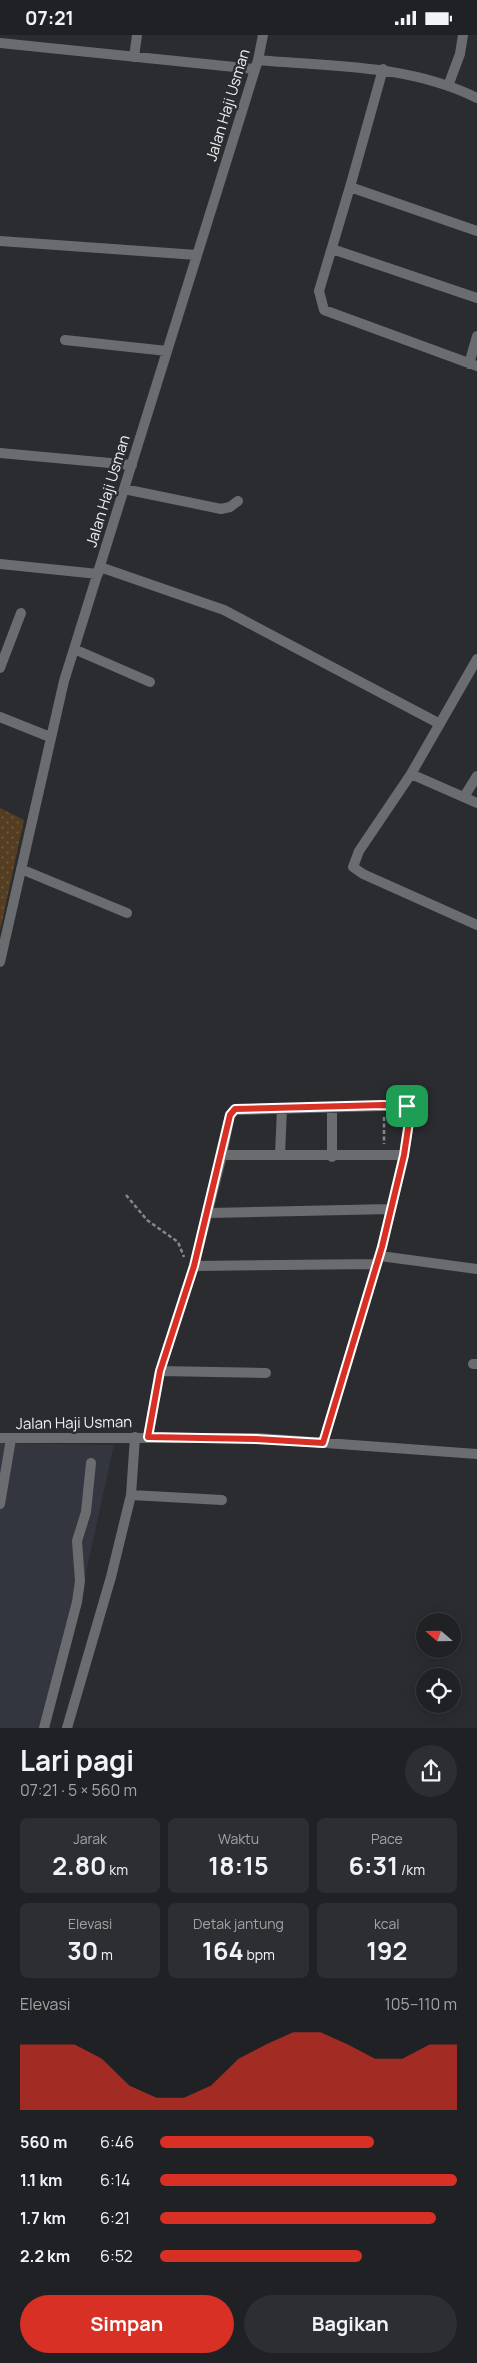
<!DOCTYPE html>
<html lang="id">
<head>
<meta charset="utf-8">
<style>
  body { margin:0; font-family:Manrope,sans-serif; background:#2d2e31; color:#f1f3f6; height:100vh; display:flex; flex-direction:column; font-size:19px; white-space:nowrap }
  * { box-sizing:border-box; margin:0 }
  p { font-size:16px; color:#a2a3a6 }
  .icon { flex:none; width:28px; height:28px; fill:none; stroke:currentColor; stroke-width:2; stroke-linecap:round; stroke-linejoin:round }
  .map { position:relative; height:1693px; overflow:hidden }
  .details { display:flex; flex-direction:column; background:#202124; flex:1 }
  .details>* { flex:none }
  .needle { width:32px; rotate:290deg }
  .tools { position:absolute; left:416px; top:1578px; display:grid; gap:10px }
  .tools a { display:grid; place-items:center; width:45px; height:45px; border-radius:50%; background:#202124; box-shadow:0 2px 12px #0003,0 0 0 1px #3d3e41; font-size:25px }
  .pin { position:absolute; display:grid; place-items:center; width:42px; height:42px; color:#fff; margin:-21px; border-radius:10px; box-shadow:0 2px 8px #0006 }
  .round { display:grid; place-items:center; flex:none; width:52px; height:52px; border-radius:26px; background:#2d2e31 }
  .overview { display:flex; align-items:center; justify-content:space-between; height:85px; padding:0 20px }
  h1 { font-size:28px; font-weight:700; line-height:38px }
  .stats { display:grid; grid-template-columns:repeat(3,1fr); gap:8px; height:85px; padding:5px 20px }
  .stats div { display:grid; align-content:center; border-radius:8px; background:#2d2e31; text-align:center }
  .stats b { font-size:25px; font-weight:700 }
  .stats small { font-size:14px; font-weight:400 }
  .stats p { font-size:14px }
  .chart { height:140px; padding:10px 20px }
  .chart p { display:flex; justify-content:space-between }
  .chart svg { width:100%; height:90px; margin-top:5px; fill:#d93025; opacity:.7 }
  .primary-button { display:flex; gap:10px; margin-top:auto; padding:10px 20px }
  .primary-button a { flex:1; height:58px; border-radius:30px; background:#d93025; color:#fff; font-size:20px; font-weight:700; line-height:58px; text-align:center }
  .primary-button a+a { background:#2d2e31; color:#f1f3f6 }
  ul { padding:0 20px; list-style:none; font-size:16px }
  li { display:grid; grid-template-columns:80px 60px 1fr; align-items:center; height:38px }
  li i { height:12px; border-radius:6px; background:#d93025 }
  .status { display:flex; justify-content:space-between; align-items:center; height:35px; padding:0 25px; background:#202124; direction:ltr }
  .status svg { height:14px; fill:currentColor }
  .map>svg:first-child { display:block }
  .built { fill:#33363f }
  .park { fill:url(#park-dots) }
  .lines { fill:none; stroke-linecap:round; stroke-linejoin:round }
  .path { stroke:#86878a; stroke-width:2.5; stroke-dasharray:4 2.5; stroke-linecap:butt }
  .street { stroke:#6a6c70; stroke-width:10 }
  .route-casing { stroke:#fff; stroke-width:10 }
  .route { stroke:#d93025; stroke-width:6 }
  .labels { text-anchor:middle; stroke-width:5; stroke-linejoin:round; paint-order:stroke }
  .street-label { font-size:15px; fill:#f0f1f3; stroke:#2b2c30 }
</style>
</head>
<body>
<div class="status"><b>07:21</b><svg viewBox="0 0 49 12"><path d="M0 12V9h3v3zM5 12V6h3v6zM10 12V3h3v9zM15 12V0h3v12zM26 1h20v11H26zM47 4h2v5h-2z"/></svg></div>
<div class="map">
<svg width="477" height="1693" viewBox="0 0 477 1693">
  <defs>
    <pattern id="park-dots" width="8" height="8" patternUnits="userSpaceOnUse" patternTransform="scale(1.25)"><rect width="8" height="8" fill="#543d20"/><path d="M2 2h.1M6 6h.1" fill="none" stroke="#6d5a41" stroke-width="1.8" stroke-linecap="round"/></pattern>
  </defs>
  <rect width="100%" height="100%" fill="#2b2c30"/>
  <path class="built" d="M 0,1408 L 114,1410 L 73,1596 L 46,1693 L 0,1693 Z"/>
  <path class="park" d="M 0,773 L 24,785 L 0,896 Z"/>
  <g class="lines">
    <path class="path" d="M 384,1082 L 384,1109
      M 126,1160 L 147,1185 L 178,1207 L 184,1222"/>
    <path class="street" d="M 0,8 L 254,34
      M 134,22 L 137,0
      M 258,25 C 332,32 408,29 477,63
      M 383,34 L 350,152 L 477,196
      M 448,51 L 460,19 L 463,0
      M 350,152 L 319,256 L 324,275 L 477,331
      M 0,206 L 197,220
      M 332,214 L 477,263
      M 65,305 L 167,316
      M 469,329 L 477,301
      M 0,418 L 132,430
      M 124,454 L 221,474 L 230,472 L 238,466
      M 0,529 L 98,539
      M 100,532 L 224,575 L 440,689
      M 74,614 L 150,647
      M 477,624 L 411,739 L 359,816 L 353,832 L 363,839 L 477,890
      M 0,633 L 21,578
      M 0,682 L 50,702
      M 411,739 L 477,768
      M 464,762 L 477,741
      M 21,834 L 127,878
      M 0,927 L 64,646 L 258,25 L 263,0
      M 222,1120 L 230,1080 L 235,1075 L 383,1071 L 407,1071 L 411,1074 L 404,1120 L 382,1212 L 323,1408
      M 280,1120 L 282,1073
      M 332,1122 L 332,1072
      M 208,1178 L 391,1174
      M 380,1221 L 477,1234
      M 194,1231 L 377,1229
      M 473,1329 L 477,1329
      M 160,1336 L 266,1338
      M 148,1402 L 160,1336 L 194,1231 L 222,1120 L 404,1120
      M 0,1403 L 257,1403 L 477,1419
      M 131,1460 L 222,1465
      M 0,1469 L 11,1404
      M 44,1693 L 77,1567 L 80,1546 L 77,1506 L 86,1477 L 91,1428
      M 67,1693 L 111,1542 L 131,1460 L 135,1402"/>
  </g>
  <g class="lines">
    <g class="route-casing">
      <path id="route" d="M 383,1070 L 407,1071 L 411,1074 L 404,1120 L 382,1212 L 323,1408 L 256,1404 L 148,1402 L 160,1336 L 194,1231 L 230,1080 L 235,1074 Z"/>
    </g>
    <use href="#route" class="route"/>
  </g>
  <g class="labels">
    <g class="street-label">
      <text transform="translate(228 70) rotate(-73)" y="5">Jalan Haji Usman</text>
      <text transform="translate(108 456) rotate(-73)" y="5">Jalan Haji Usman</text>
      <text transform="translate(74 1388) rotate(-1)" y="5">Jalan Haji Usman</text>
    </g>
  </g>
</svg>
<div class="tools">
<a><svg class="needle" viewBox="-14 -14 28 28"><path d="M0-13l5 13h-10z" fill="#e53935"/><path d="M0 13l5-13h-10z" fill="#a2a3a6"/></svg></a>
<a><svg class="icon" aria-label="locate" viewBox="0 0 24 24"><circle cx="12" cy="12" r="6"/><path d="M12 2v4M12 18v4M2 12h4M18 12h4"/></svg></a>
</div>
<div class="pin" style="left:407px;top:1071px;background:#1e9e55"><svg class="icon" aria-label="arrive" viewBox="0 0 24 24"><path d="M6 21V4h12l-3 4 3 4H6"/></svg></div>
</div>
<section class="details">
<div class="overview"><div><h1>Lari pagi</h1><p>07:21 · 5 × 560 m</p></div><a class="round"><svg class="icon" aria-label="share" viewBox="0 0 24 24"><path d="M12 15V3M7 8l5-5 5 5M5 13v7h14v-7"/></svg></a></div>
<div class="stats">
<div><p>Jarak</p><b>2.80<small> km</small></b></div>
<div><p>Waktu</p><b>18:15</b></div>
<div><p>Pace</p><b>6:31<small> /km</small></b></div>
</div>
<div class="stats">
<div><p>Elevasi</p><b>30<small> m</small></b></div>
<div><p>Detak jantung</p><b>164<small> bpm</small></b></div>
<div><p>kcal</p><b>192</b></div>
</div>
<div class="chart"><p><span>Elevasi</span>105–110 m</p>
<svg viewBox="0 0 160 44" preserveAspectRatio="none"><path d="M0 44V12L10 12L20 12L30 19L40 32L50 38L60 38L70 32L80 19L90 12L100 6L110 6L120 12L130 19L140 19L150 12L160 12V44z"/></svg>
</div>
<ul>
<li><b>560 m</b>6:46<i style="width:72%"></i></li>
<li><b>1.1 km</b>6:14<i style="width:100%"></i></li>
<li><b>1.7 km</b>6:21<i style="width:93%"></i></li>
<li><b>2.2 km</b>6:52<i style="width:68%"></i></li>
</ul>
<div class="primary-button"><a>Simpan</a><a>Bagikan</a></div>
</section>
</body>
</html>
